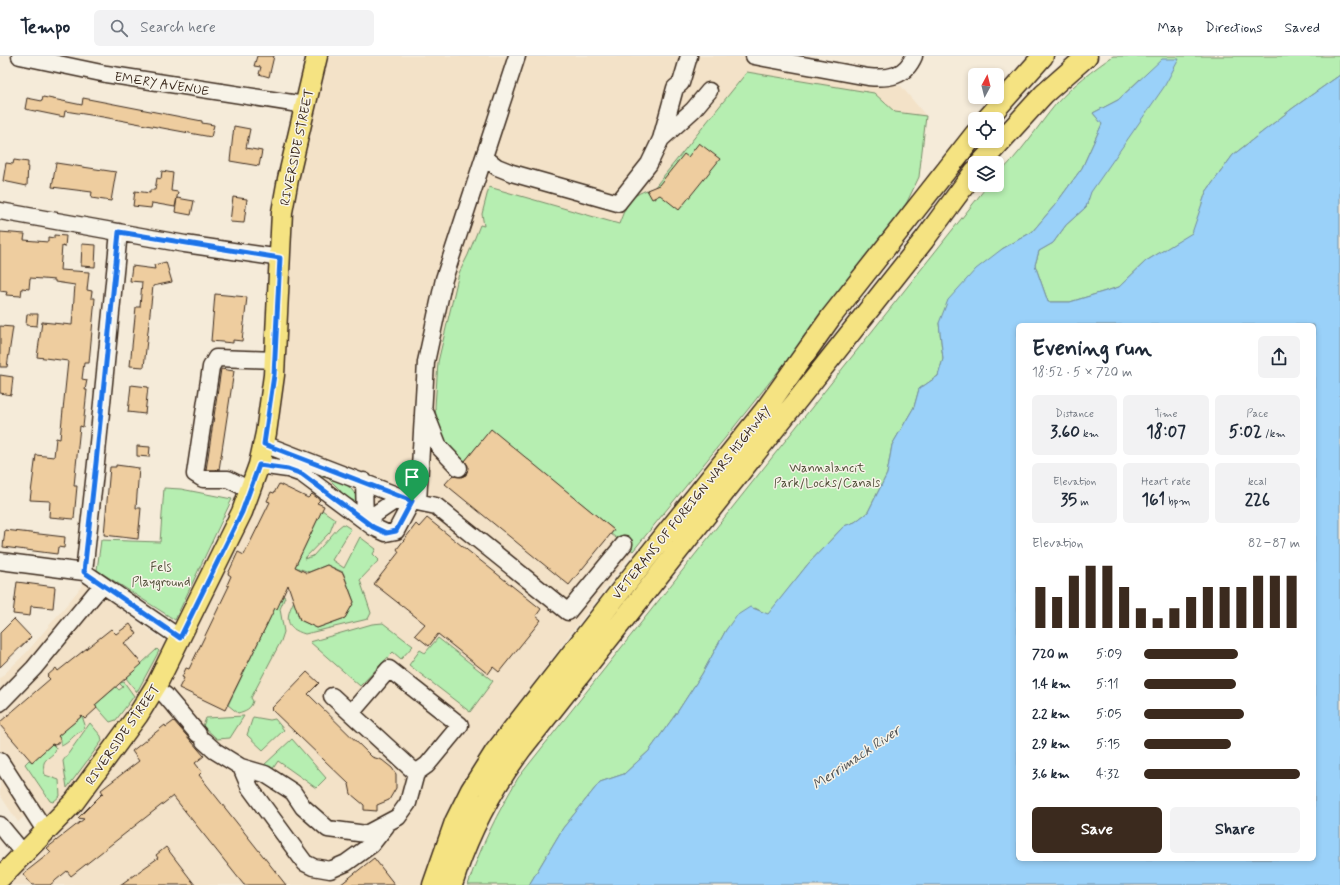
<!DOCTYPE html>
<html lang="en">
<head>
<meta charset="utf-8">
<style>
  body { margin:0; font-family:Mynerve,sans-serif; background:#f2f2f3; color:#1f2937; height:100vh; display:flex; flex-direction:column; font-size:15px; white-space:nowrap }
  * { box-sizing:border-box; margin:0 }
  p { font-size:13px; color:#747a83 }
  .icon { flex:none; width:22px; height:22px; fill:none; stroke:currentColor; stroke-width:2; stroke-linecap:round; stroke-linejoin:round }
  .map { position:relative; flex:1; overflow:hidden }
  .sheet { position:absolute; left:1016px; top:267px; width:300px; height:538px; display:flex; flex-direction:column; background:#fff; border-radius:6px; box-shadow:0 2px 6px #0003 }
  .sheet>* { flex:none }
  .needle { width:26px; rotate:7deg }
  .controls { position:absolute; left:968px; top:12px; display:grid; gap:8px }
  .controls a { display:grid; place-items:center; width:36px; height:36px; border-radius:6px; background:#fff; box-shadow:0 2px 6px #0003; font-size:20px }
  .pin { position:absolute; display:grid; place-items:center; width:34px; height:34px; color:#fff; margin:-41px -17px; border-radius:50% 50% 50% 0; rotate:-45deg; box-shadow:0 0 4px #0007 }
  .pin .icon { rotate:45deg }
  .round { display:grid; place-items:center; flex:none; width:42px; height:42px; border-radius:6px; background:#f2f2f3 }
  .overview { display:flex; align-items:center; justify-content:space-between; height:68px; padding:0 16px }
  h1 { font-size:22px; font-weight:800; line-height:30px }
  .figures { display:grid; grid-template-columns:repeat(3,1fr); gap:6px; height:68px; padding:4px 16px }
  .figures div { display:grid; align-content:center; border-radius:6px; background:#f2f2f3; text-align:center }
  .figures b { font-size:17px; font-weight:800 }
  .figures small { font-size:11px; font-weight:400 }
  .figures p { font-size:11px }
  .chart { height:112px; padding:8px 16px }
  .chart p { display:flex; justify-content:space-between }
  .chart svg { width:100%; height:72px; margin-top:4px; stroke:#3b2a1e; stroke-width:6 }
  .action { display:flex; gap:8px; margin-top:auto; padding:8px 16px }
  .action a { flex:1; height:46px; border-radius:6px; background:#3b2a1e; color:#fff; font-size:16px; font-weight:800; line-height:46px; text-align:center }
  .action a+a { background:#f2f2f3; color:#1f2937 }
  ul { padding:0 16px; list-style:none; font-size:13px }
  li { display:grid; grid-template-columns:64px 48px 1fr; align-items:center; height:30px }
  li i { height:10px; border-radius:5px; background:#3b2a1e }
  header { display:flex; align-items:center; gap:24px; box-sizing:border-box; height:56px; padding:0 20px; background:#fff; border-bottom:1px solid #e0e1e3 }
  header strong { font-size:19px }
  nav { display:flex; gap:22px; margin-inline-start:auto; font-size:14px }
  .search { width:280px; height:36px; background:#f2f2f3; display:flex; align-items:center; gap:10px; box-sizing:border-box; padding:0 14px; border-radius:6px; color:#747a83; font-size:15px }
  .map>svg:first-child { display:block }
  .built { fill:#f3e2c8 }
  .green { fill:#b6eeb1; stroke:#788c68 }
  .water { fill:#9ad1f9; stroke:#748ea1; fill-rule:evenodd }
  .building { fill:#eecd9f; stroke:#3b2a1e }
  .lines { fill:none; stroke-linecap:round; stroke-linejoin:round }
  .minor-casing { stroke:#3b2a1e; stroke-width:19 }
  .major-casing { stroke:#3b2a1e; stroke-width:23 }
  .minor { stroke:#f7f3e8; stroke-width:16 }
  .major { stroke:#f5e382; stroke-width:20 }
  .route-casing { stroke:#fff; stroke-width:8 }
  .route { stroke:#1a73e8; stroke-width:5 }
  .labels { text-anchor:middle; stroke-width:3; stroke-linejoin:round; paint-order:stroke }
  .street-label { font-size:13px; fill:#3b2a1e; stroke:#f7f3e8 }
  .park-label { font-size:13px; fill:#54513b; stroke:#f7f3e8 }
  .water-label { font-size:14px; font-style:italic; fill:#535455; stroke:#f7f3e8 }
</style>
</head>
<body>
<header>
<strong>Tempo</strong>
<div class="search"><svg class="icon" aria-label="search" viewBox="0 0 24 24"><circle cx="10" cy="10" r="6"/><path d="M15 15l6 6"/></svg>Search here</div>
<nav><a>Map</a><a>Directions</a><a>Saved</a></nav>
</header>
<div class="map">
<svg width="1340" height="829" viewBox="0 0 1340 829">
  <rect width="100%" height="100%" fill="#f5ebd9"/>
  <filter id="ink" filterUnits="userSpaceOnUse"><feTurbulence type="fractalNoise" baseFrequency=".025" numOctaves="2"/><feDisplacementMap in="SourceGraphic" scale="8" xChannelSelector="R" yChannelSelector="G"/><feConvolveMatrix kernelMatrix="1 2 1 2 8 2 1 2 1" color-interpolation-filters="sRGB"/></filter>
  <g filter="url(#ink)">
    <path class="built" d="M 321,0 L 738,0 L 865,25 L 901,30 L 926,60 L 919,121 L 907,146 L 859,211 L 734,371 L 633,495 L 480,698 L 460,732 L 443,767 L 422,829 L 6,829 L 47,788 L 28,761 L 25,760 L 18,766 L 0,739 L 0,622 L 27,596 L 78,535 L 84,526 L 178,595 L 260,415 L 284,168 Z"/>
    <path class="green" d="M 1113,0 L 1340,0 L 1340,19 L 1293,52 L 1233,99 L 1206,136 L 1193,177 L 1146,205 L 1119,231 L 1070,246 L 1048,246 L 1035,209 L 1039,195 L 1053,187 L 1066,169 L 1086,151 L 1090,136 L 1143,59 L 1140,23 L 1118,44 L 1093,57 L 1102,68 L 1082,112 L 1055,149 L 1032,176 L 1002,193 L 939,267 L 943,303 L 938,320 L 919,333 L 914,351 L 892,389 L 887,418 L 868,456 L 855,466 L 844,470 L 808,508 L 768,559 L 755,552 L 726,574 L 702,618 L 678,655 L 649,695 L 624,718 L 600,726 L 563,772 L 529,829 L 468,829 C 480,791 498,756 518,722 L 988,129 L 997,129 L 997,119 C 1020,99 1037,71 1056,48 C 1073,29 1093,14 1113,0 Z
      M 747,16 L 874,37 L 895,56 L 926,60 L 919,121 L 907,146 L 884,182 L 734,371 L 633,495 L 611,478 L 614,474 L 491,374 L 463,407 L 445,387 L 437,369 L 435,351 L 438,306 L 459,217 L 468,199 L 480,169 L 484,170 L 482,158 L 489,131 L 619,168 C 627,147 630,138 654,132 Z
      M 272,400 C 291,406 358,421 357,446 L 343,440 L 340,434 L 328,422 L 321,421 L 305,413 L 273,402 Z
      M 164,432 L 181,433 L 232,443 L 175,564 L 97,514 L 101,484 L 160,486 Z
      M 322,454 L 335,463 L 330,476 L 304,503 L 313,500 L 338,472 L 343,468 L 351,473 L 332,504 L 344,512 L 360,481 L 376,493 L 373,498 L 379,504 L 360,524 L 371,557 L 368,563 L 305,578 C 285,572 285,562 294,545 L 300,564 L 317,572 L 345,562 L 354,546 L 343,516 L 327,509 L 309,516 L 295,511 Z
      M 281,539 L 285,541 L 280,553 L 284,576 L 281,585 L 251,642 L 253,645 C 251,653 245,655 238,657 L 228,649 Z
      M 383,567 L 413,590 L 401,603 L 393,596 L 360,630 L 310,586 L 372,568 Z
      M 438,582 L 493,625 L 470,656 L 409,609 L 420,594 L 425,597 Z
      M 157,593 L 159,595 L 137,636 L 126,622 Z
      M 124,626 L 134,640 L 116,664 L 110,666 L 95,649 L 116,631 L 119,634 L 123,631 L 119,627 Z
      M 82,660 L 85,669 L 82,675 C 73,678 70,687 61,690 L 61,684 L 58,680 Z
      M 244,660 L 230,682 L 217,683 L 203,670 L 206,662 Z
      M 253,661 L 270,664 L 275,663 L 284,674 L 263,694 L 247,679 Z
      M 90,667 L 101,680 L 102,685 L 67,732 L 63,705 Z
      M 292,683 L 326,722 L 316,732 L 278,705 L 272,714 L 264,709 Z
      M 52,688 L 56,692 L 55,696 C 46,705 41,703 45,719 L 59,724 L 60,740 L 53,746 L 50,745 L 25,708 L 29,704 L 32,706 Z"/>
    <path class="water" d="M 1162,3 L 1179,3 L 1164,31 L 1091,136 L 1086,151 L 1066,169 L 1053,187 L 1039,195 L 1035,209 L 1048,246 L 1070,246 L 1119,231 L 1146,205 L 1192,177 L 1206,136 L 1233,99 L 1293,52 L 1340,19 L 1340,829 L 529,829 L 563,772 L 600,726 L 624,718 L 649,695 L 678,655 L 702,618 L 726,574 L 736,560 L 750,551 L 768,558 L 808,508 L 844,470 L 855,466 L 868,456 L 887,418 L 892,389 L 914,351 L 919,333 L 938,320 L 943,303 L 939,267 L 948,244 L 976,213 L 1002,193 L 1032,176 L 1055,149 L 1082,112 L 1102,68 L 1093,57 L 1118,44 ZM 1018,269 L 1314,269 L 1314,803 L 1018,803 Z"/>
    <path class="building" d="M 257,0 L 274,0 L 269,21 L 259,18 L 261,11 L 254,10 Z
      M 43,41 L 82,49 L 83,42 L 202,65 L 202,67 L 214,69 L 211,81 L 103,61 L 65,55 L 64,61 L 25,53 L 27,42 L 42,45 Z
      M 234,70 L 250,73 L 246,92 L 262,95 L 259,110 L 230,105 Z
      M 699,87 L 720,103 L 679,154 L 660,139 L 652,143 L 647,134 L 659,129 L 684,98 L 688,101 Z
      M 14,104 L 28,106 L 27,130 L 3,125 L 6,107 L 13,108 Z
      M 56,107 L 116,116 L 111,145 L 91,142 L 92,136 L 52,131 Z
      M 162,115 L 173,117 L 171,135 L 178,136 L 175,151 L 152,147 L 151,152 L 133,150 L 135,135 L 150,137 L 150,134 L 155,134 L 157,122 L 161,123 Z
      M 233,141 L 247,143 L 244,167 L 230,166 Z
      M 177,142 L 194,145 L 191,159 L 175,156 Z
      M 0,176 L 25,178 L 24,184 L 48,186 L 48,181 L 54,182 L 54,179 L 66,180 L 65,191 L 62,190 L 60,214 L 89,216 L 87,234 L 92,235 L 91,242 L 95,242 L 89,307 L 84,307 L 82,323 L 87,324 L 85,334 L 87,334 L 83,371 L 80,370 L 74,430 L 77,430 L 74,463 L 49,461 L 50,445 L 30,444 L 36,399 L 54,401 L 56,382 L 60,383 L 68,305 L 37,301 L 42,266 L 72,269 L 75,229 L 55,226 L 55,224 L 30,222 L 29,233 L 22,232 L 21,240 L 6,239 L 7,236 L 0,235 Z
      M 82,188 L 96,189 L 95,211 L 81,210 Z
      M 166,206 L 172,226 L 153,230 L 144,311 L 130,310 L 136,251 L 140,251 L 142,226 L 130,225 L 132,210 L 155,213 L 154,209 Z
      M 215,238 L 247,241 L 242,285 L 233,284 L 233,287 L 211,285 Z
      M 27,258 L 38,258 L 37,270 L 26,269 Z
      M 0,270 L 13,271 L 7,311 L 0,311 Z
      M 221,313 L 234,315 L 219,414 L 206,414 Z
      M 0,319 L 13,321 L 11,339 L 0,337 Z
      M 131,329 L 148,331 L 145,358 L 128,356 Z
      M 491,373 L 614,474 L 569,529 L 445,428 L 453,419 L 461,421 L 466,419 L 468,410 L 465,405 Z
      M 137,390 L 150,391 L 149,401 L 137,400 Z
      M 116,409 L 139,412 L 136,452 L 141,452 L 138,483 L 104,479 L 110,411 L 116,411 Z
      M 279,428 L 308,442 L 312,438 L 320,444 L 317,447 L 324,450 L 295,511 L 307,517 L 327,509 L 343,517 L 354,546 L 345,562 L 317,572 L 300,564 L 288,529 L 277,553 L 275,552 L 225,654 L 179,632 L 184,622 L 182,621 L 186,612 L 189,613 L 229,530 L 227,529 L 231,520 L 228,518 L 238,496 L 244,499 L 270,446 L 267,445 L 271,436 L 274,437 Z
      M 427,462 L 541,553 L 536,560 L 541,564 L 499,616 L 493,611 L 488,618 L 438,578 L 429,590 L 415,579 L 425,568 L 374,528 L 399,496 L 397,493 L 410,476 L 416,468 L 419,471 Z
      M 5,474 L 65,481 L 64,492 L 58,491 L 57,498 L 3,491 Z
      M 17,526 L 55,531 L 53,552 L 31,550 L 30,560 L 13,558 Z
      M 14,563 L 31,581 L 0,611 L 0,577 Z
      M 130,568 L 137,578 L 124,587 L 142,608 L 95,649 L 97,652 L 85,663 L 82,660 L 58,680 L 61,684 L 55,689 L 52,688 L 32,706 L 0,669 L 0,666 L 50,623 L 47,620 L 56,612 L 58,615 L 111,573 L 116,578 Z
      M 307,616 L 319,627 L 308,638 L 372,701 L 382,704 L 392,712 L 396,718 L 396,732 L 389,744 L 377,749 L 377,755 L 364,754 L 364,749 L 351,738 L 349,728 L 271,653 Z
      M 174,665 L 204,700 L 195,707 L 202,716 L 199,719 L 286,829 L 244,829 L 173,740 L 71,820 L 67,815 L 50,829 L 32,829 L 23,818 L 51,796 L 47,792 L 84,763 L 78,762 L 103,737 L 101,734 L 139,705 L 132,695 L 165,669 L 166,671 Z
      M 166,791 L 195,829 L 120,829 L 158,802 L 156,799 Z
      M 374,802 L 395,829 L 340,829 Z"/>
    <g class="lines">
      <g class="minor-casing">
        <path id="minor" d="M 20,0 L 106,18 L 305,49
          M 754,0 L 868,21 C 889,23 905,21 914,0
          M 661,83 L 693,54 L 709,35
          M 484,101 L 497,111 L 512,117 L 618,147 L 649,108 L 661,83 L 675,32 L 681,27 L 689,0
          M 0,155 L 185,188 L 281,202
          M 426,358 L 439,391 L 459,412
          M 264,388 L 409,444
          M 259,409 L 288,413 L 302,418 L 373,471 L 386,477 L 396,475 L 412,445
          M 364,425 L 365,465
          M 250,434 L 228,423 L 203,423 L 195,418 L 211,311 L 216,302 L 275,304
          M 418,446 L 426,306 L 444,223 L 517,0
          M 365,465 L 393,446 L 412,445 L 436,450 L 568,556 L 624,488
          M 0,505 L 84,516 L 180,582
          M 84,516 L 96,407 L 119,176
          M 155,633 L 165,639 L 198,678
          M 0,647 L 34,612 L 102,529
          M 351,657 L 389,613 L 460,669 L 427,709 L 416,717
          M 204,685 L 215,695 L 249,716
          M 0,705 L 46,776
          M 241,711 L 265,718 L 293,736 L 303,751 L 328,773 L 366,778 L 398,761 L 408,747 L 416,717 L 332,640
          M 241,711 L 250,732 L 305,807 L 313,811 L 330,814 L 346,807 L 371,789 L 386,770
          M 0,769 L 24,798"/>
      </g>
      <g class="major-casing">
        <path id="major" d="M 987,63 L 1043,0
          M 981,107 L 1044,38 L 1087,0
          M 0,822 L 74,746 L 138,659 L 157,628 L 242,456 L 259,409 L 266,377 L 274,319 L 282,156 L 288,123 L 317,0
          M 433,829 L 455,766 L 471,734 L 495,696 L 625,529 L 765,354 L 831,261 L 975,78
          M 452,829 C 467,779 491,734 522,692 L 924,184 L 975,115"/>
      </g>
      <use href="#minor" class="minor"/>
      <use href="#major" class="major"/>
    </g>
  </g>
  <g class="lines" filter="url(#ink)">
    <g class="route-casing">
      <path id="route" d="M 119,176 L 280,202 L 274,319 L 264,388 L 412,445 L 396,475 L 386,477 L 373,471 L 302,418 L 288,413 L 259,409 L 242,456 L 180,582 L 84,516 L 96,407 Z"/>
    </g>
    <use href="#route" class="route"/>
  </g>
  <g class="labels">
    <g class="street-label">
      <text transform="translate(162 27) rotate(9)" y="5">EMERY AVENUE</text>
      <text transform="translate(296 91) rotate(-78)" y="5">RIVERSIDE STREET</text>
      <text transform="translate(691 446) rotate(-51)" y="5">VETERANS OF FOREIGN WARS HIGHWAY</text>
      <text transform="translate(122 678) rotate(-55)" y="5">RIVERSIDE STREET</text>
    </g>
    <g class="park-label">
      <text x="827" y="416">Wannalancit<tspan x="827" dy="15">Park/Locks/Canals</tspan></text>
      <text x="161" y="515">Fels<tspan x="161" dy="15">Playground</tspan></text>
    </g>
    <g class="water-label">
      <text transform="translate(856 701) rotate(-34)" y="5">Merrimack River</text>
    </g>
  </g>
</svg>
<div class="controls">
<a><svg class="needle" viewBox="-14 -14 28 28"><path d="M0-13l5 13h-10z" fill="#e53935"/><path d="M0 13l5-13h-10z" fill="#747a83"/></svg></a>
<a><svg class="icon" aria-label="locate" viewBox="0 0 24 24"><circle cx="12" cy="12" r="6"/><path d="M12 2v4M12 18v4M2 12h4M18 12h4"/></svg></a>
<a><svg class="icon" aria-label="layers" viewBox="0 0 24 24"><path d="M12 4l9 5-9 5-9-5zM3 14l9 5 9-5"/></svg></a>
</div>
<div class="pin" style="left:412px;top:445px;background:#1e9e55"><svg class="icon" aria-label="arrive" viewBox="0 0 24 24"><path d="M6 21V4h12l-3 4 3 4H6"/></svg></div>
<section class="sheet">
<div class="overview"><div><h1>Evening run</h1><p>18:52 · 5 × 720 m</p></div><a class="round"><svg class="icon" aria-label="share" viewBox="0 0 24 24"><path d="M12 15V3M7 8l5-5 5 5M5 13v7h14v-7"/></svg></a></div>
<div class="figures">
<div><p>Distance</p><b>3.60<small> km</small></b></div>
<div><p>Time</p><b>18:07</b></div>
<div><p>Pace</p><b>5:02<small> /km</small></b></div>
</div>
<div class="figures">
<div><p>Elevation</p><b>35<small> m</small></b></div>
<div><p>Heart rate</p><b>161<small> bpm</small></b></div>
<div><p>kcal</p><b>226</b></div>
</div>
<div class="chart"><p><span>Elevation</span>82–87 m</p>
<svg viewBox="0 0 160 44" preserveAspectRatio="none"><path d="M5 44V19M15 44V25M25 44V12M35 44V6M45 44V6M55 44V19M65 44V32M75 44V38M85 44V32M95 44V25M105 44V19M115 44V19M125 44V19M135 44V12M145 44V12M155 44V12"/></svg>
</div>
<ul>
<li><b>720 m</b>5:09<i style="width:60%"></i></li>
<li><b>1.4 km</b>5:11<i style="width:59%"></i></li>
<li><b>2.2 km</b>5:05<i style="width:64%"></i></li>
<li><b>2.9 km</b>5:15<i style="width:56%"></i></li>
<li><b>3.6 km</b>4:32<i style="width:100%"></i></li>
</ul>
<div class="action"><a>Save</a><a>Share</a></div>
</section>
</div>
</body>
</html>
